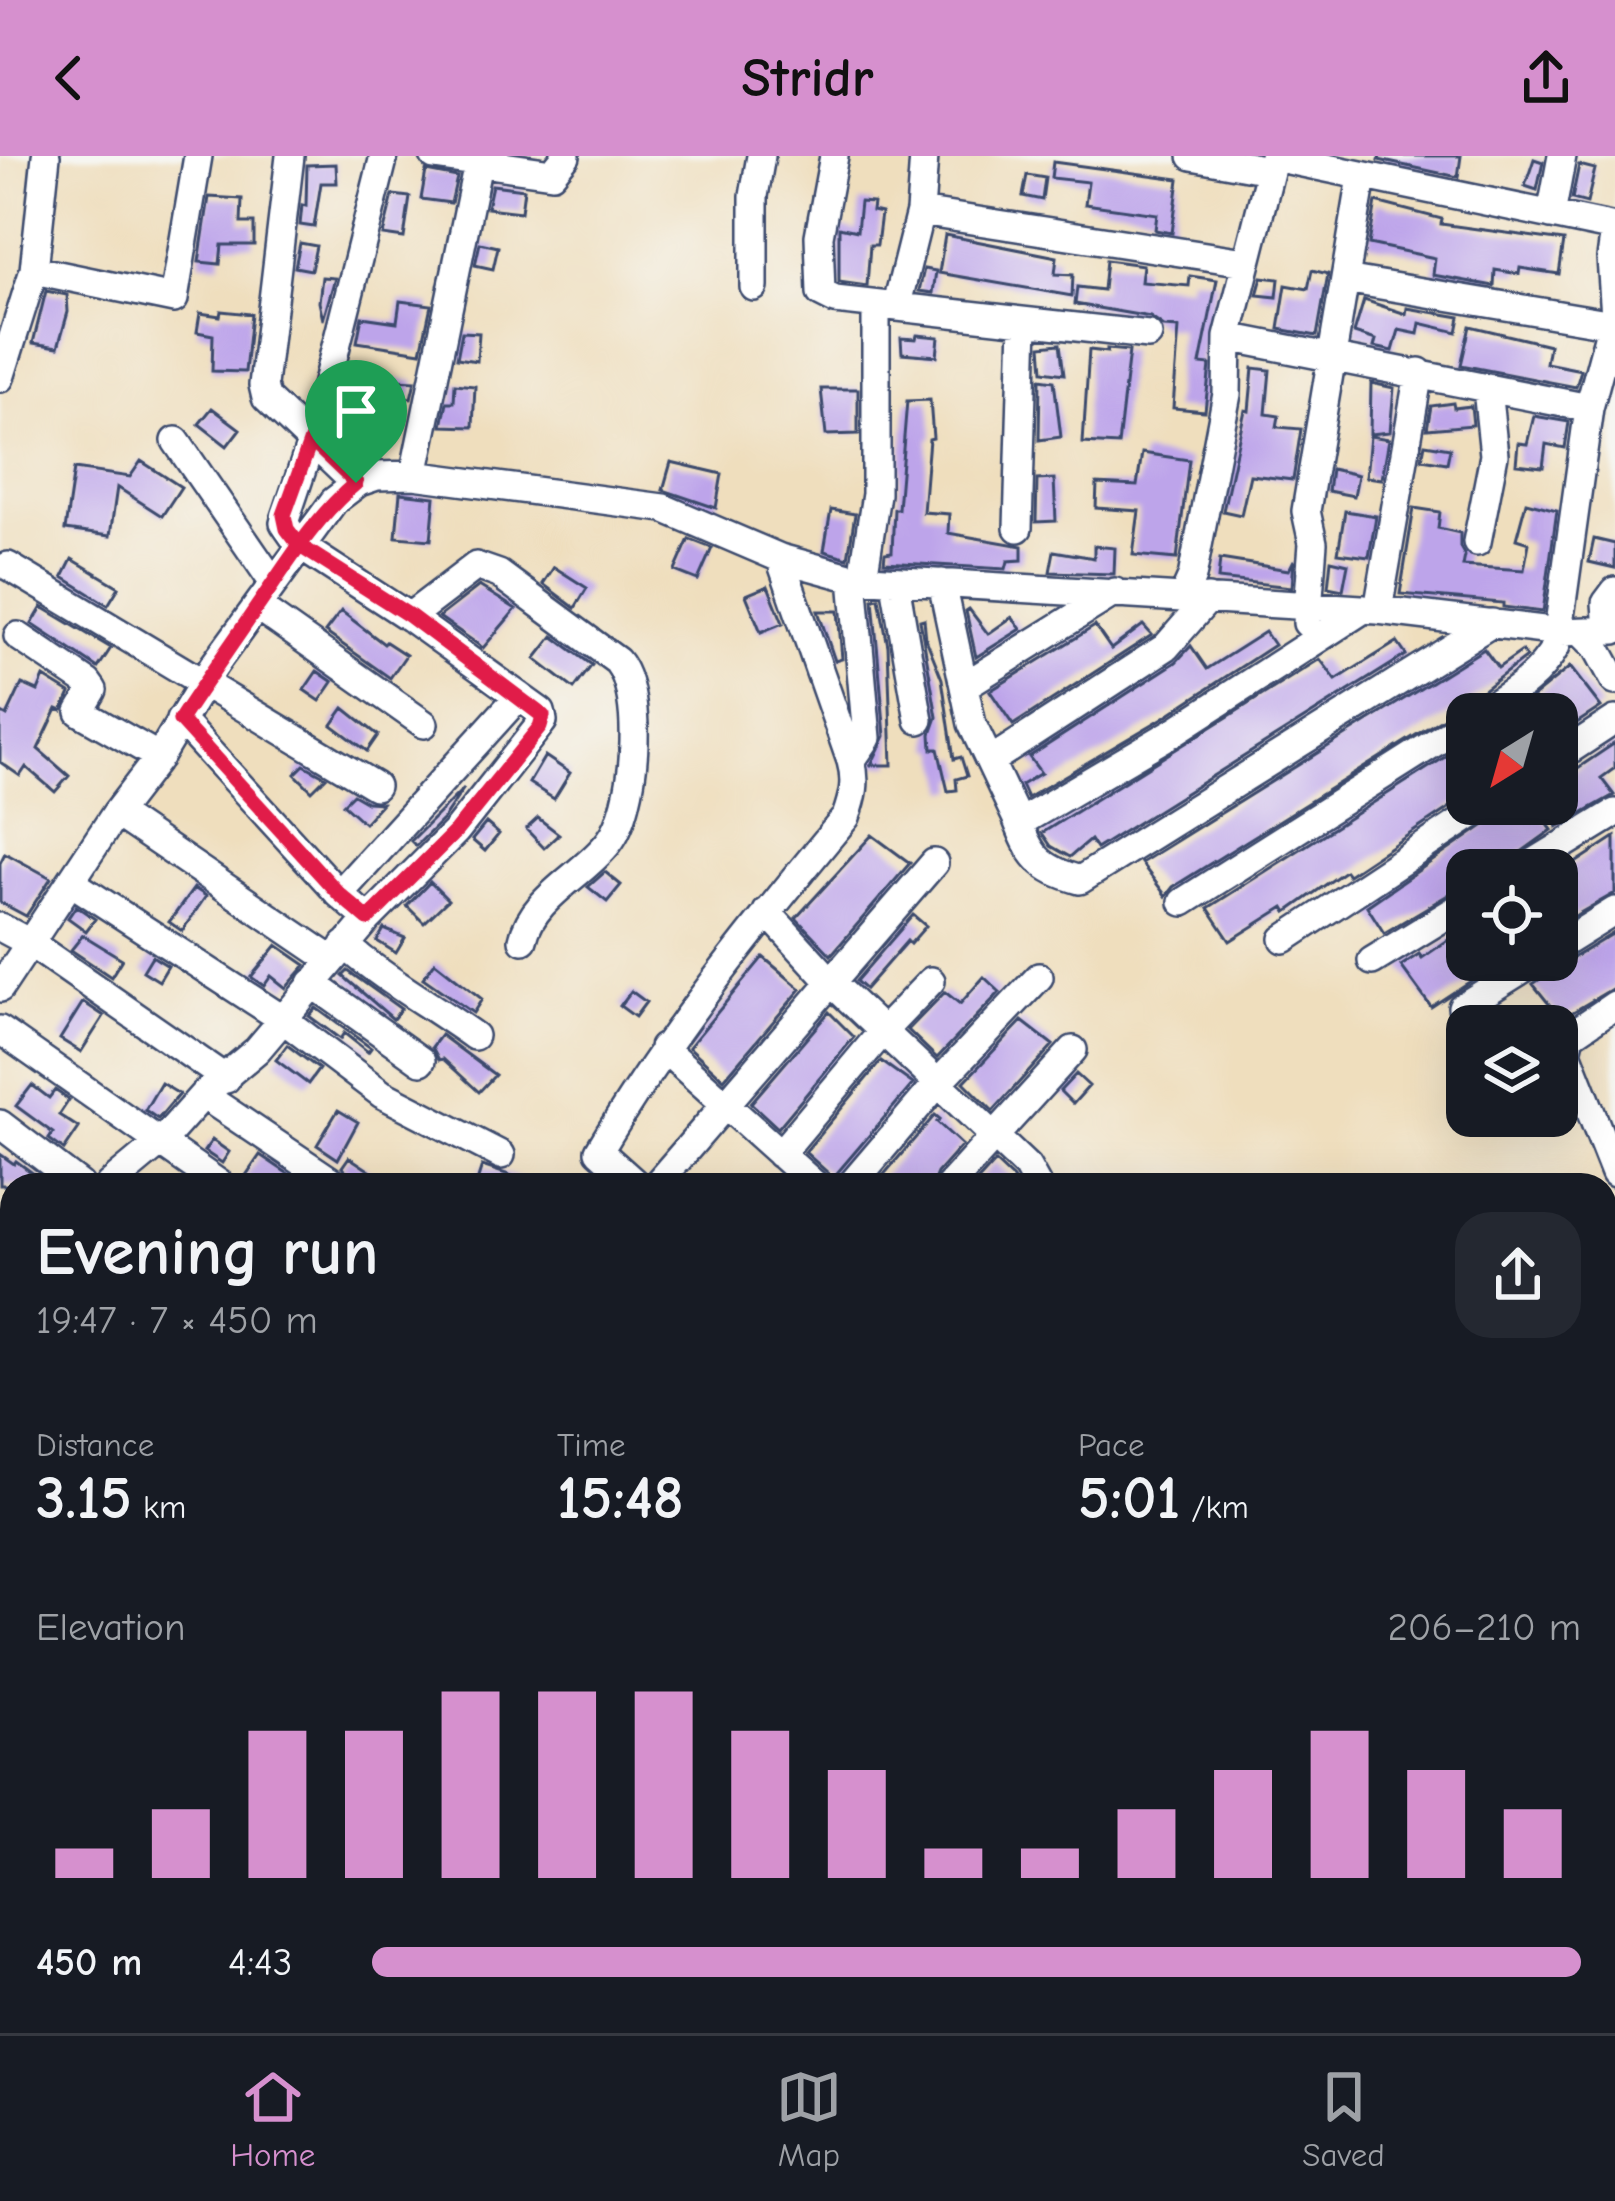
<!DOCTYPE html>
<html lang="en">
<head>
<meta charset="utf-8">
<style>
  body { margin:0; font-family:"Comic Neue",sans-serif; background:#242831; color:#f1f3f6; height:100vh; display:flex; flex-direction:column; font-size:45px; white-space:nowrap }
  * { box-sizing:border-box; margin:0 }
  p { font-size:39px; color:#9ea1a6 }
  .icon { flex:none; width:66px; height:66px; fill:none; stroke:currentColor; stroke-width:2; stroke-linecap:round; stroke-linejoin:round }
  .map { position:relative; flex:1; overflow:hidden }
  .side { position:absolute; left:0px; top:1017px; width:1617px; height:861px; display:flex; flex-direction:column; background:#171b24; border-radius:36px 36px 0 0; box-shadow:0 12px 48px #0002 }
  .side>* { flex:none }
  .needle { width:78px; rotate:217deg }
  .buttons { position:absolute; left:1446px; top:537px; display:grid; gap:24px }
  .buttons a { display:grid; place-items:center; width:132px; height:132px; border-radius:24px; background:#171b24; box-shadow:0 12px 48px #0002; font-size:60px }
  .pin { position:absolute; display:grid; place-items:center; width:102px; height:102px; color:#fff; margin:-123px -51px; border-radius:50% 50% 50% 0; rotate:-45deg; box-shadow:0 0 12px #0007 }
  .pin .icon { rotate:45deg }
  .round { display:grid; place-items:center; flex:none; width:126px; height:126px; border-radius:36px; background:#242831 }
  .headline { display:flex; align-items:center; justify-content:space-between; height:204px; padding:0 36px }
  h1 { font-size:66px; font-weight:700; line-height:90px }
  .figures { display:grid; grid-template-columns:repeat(3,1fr); gap:18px; height:204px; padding:12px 36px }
  .figures div { display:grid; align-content:center }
  .figures b { font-size:60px; font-weight:700 }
  .figures small { font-size:33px; font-weight:400 }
  .figures p { font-size:33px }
  .chart { height:336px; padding:24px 36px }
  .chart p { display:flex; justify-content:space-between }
  .chart svg { width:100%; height:216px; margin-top:12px; stroke:#d690ce; stroke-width:6 }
  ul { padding:0 36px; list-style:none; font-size:39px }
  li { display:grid; grid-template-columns:192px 144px 1fr; align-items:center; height:90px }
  li i { height:30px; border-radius:15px; background:#d690ce }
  header { display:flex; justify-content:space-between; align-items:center; height:156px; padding:0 36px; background:#d690ce; color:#111; font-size:54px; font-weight:700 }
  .menu { display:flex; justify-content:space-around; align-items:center; height:168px; border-top:3px solid #363941; background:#171b24; font-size:33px; color:#9ea1a6 }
  .menu a { display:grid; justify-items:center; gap:6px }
  .menu .selected { color:#d690ce }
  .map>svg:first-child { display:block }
  .building { fill:#bda4ea }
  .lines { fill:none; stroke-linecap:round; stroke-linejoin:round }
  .minor-casing { stroke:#3b496c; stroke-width:32 }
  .minor { stroke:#fff; stroke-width:27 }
  .route-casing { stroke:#fff; stroke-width:24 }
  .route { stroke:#e11d48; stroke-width:15 }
</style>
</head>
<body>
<header><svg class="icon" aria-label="back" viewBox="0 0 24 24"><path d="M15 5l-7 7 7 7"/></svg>Stridr<svg class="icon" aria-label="share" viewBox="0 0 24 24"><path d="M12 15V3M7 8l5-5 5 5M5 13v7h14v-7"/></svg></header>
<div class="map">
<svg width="1615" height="1877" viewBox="0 0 1615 1877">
  <rect width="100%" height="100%" fill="#f6f6f2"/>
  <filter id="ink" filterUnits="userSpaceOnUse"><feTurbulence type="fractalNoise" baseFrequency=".00833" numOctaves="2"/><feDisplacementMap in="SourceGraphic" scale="24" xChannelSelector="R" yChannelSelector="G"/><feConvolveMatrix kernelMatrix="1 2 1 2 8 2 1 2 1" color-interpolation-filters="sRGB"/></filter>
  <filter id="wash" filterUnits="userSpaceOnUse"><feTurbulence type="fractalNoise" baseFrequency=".004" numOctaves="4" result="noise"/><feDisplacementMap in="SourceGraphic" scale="48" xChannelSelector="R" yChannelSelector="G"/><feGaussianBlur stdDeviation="2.7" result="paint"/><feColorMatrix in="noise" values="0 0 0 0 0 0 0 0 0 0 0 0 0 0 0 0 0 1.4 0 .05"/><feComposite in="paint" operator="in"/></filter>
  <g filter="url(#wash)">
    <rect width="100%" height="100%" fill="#efdebd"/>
    <g id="blocks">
      <path class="building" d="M 1380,0 L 1461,0 L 1458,21 L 1379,4 Z
        M 1534,3 L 1543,6 L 1537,34 L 1525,30 Z
        M 1053,6 L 1179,23 L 1172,77 L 1155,74 L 1157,58 L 1085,48 L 1088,26 L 1051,22 Z
        M 336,8 L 337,27 L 321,27 L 314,71 L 300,69 L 302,49 L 306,50 L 307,9 Z
        M 1579,9 L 1595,13 L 1587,47 L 1572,43 Z
        M 426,15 L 457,21 L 451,47 L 421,43 Z
        M 1027,19 L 1045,22 L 1042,44 L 1023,40 Z
        M 492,29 L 524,33 L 521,56 L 487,52 Z
        M 393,39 L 410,41 L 404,82 L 383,79 Z
        M 209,41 L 242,43 L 241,67 L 254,67 L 254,89 L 222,89 L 220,108 L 199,106 Z
        M 860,46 L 873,47 L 872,55 L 881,57 L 877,89 L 870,89 L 867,130 L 839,126 L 839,71 L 857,75 Z
        M 1376,46 L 1442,63 L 1441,68 L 1564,85 L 1559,118 L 1520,112 L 1519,118 L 1495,114 L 1494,130 L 1433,119 L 1435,102 L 1369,88 Z
        M 945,79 L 1057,101 L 1055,118 L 1073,119 L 1072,140 L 939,117 Z
        M 300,87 L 316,90 L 311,114 L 295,111 Z
        M 480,87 L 498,91 L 493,113 L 475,109 Z
        M 1106,104 L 1143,109 L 1141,126 L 1189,130 L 1190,120 L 1217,124 L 1200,208 L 1210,209 L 1205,255 L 1173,252 L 1179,172 L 1164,171 L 1150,161 L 1075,148 L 1077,131 L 1103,134 Z
        M 924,113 L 936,115 L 933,137 L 919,135 Z
        M 1312,114 L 1328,118 L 1317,180 L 1279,173 L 1286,129 L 1308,133 Z
        M 322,121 L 335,122 L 323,164 L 319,146 Z
        M 1262,121 L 1279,123 L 1277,141 L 1257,139 Z
        M 46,135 L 67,139 L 68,156 L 58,191 L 33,187 Z
        M 1364,144 L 1406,158 L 1407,152 L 1460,161 L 1457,176 L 1420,167 L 1418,178 L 1399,174 L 1393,195 L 1374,191 L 1376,184 L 1354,177 Z
        M 400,145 L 431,149 L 421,196 L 357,186 L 362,161 L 397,166 Z
        M 221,155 L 251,158 L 245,216 L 212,215 L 213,179 L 197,176 L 200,157 L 220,160 Z
        M 1470,170 L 1549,189 L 1546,207 L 1581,214 L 1576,231 L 1461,209 Z
        M 462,176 L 479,177 L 477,205 L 457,202 Z
        M 917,179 L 939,181 L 937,200 L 902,197 L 901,182 L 916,183 Z
        M 1060,188 L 1064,218 L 1043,215 L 1041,190 Z
        M 1107,193 L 1129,195 L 1118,289 L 1083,287 L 1089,194 L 1107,196 Z
        M 1253,212 L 1270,214 L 1266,258 L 1279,260 L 1277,271 L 1301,273 L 1293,324 L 1250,319 L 1241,359 L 1223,355 L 1245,254 L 1249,255 Z
        M 1040,223 L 1054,225 L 1061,281 L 1039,284 Z
        M 392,224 L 415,225 L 411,242 L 391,240 Z
        M 1371,227 L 1394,232 L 1390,276 L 1370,278 Z
        M 455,228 L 475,230 L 473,271 L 442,270 L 447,246 L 454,246 Z
        M 821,233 L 858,233 L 858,278 L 826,279 Z
        M 930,244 L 933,282 L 929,283 L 923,356 L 949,358 L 948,377 L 1022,390 L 1022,404 L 1008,405 L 1006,413 L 884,406 L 885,397 L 892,396 L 894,353 L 898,353 L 907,245 Z
        M 1453,247 L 1454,252 L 1471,250 L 1473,269 L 1427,273 L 1431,250 Z
        M 212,252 L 240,273 L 227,290 L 199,268 Z
        M 1534,260 L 1569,266 L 1565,292 L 1546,288 L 1543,311 L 1516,308 L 1518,287 L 1527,288 Z
        M 1370,280 L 1389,283 L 1382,323 L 1366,321 Z
        M 1425,288 L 1450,292 L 1447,307 L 1422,303 Z
        M 1142,297 L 1189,304 L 1177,403 L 1133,399 L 1139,355 L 1096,352 L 1097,328 L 1137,330 Z
        M 141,305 L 181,331 L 162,360 L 117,331 L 110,380 L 65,374 L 74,313 L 130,321 Z
        M 671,306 L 722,318 L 716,352 L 663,334 Z
        M 1331,313 L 1358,319 L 1354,340 L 1328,335 Z
        M 1054,323 L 1056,365 L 1036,366 L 1037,324 Z
        M 400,337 L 435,341 L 431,384 L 396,381 Z
        M 1526,346 L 1557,354 L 1543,456 L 1503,451 L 1503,447 L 1400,438 L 1414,352 L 1440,356 L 1438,372 L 1460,377 L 1460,391 L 1465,400 L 1463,410 L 1524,414 L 1529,387 L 1516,383 Z
        M 831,354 L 855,358 L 848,402 L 824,395 Z
        M 1345,355 L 1376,360 L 1369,401 L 1338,397 Z
        M 689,383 L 712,392 L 698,424 L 675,415 Z
        M 1594,383 L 1615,388 L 1615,412 L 1589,406 Z
        M 1094,390 L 1115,392 L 1114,418 L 1050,416 L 1054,395 L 1094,402 Z
        M 72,403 L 119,431 L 108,449 L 63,421 Z
        M 1220,403 L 1289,414 L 1294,404 L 1292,431 L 1218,423 Z
        M 1331,404 L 1348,408 L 1343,434 L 1328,431 Z
        M 554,411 L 587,432 L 575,452 L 543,428 Z
        M 479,430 L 516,453 L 483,492 L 439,461 Z
        M 768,430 L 783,467 L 761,476 L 746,439 Z
        M 879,442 L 888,490 L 892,609 L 871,609 L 885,580 L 873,443 Z
        M 42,451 L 111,492 L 98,512 L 32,468 Z
        M 969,453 L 988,478 L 1012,461 L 1021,473 L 976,501 L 966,455 Z
        M 341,455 L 384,488 L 386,486 L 406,499 L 390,522 L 325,476 Z
        M 818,455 L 838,455 L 842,503 L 835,505 Z
        M 924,463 L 926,483 L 942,523 L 954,603 L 961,601 L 967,620 L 956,623 L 957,634 L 948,635 L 938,593 L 932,593 L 931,578 L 937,561 L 920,464 Z
        M 1143,469 L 1152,479 L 1013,569 L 990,535 L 1095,470 L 1111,493 Z
        M 1265,476 L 1274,489 L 1163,562 L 1027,642 L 1021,629 L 1041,617 L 1029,601 L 1176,506 L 1191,490 L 1207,513 Z
        M 553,480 L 592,509 L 574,533 L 535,503 Z
        M 1397,486 L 1406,499 L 1096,693 L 1090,684 L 1070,701 L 1051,690 L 1042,677 L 1320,503 L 1336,524 Z
        M 1484,493 L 1498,512 L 1522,495 L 1526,501 L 1464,549 L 1173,731 L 1166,740 L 1141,707 Z
        M 1570,511 L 1601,551 L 1557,580 L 1557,558 L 1512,558 Z
        M 317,515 L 333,526 L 320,545 L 304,534 Z
        M 44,521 L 70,537 L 62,555 L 57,553 L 38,593 L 69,620 L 55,636 L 26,611 L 20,620 L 0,606 L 0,556 L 7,560 L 22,528 L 38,535 Z
        M 344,552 L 378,579 L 367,595 L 332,569 Z
        M 1467,587 L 1467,640 L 1348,719 L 1345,715 L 1287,756 L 1284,751 L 1230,785 L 1208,752 Z
        M 1615,587 L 1615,612 L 1601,622 L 1614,639 L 1557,671 L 1557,626 Z
        M 545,600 L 570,617 L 554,643 L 529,627 Z
        M 304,609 L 326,621 L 312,635 L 295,618 Z
        M 464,632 L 443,663 L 416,690 L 411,685 Z
        M 353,638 L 367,646 L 382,647 L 364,667 L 343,648 Z
        M 1515,648 L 1533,648 L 1552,674 L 1496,714 L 1451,714 L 1463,730 L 1384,777 L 1367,750 Z
        M 538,662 L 559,678 L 544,692 L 526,673 Z
        M 486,667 L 499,678 L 485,695 L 472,684 Z
        M 872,679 L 910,707 L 831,799 L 796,762 Z
        M 1615,681 L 1615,737 L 1557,770 L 1557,719 Z
        M 5,697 L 51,722 L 26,760 L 0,746 L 0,707 Z
        M 605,716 L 621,729 L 607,746 L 588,731 Z
        M 430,726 L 448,744 L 424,767 L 407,750 Z
        M 194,732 L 206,740 L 182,775 L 169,766 Z
        M 76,750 L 95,763 L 86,775 L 68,762 Z
        M 913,759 L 926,770 L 910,788 L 907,785 L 865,833 L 856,825 Z
        M 1467,771 L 1467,804 L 1503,804 L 1431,851 L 1401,810 L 1419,798 L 1422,802 Z
        M 384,773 L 405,782 L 396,797 L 377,785 Z
        M 1614,777 L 1615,831 L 1561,863 L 1533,828 L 1547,818 L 1554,808 L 1566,806 Z
        M 83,779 L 122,803 L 111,821 L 71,794 Z
        M 277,789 L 306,809 L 286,832 L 271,820 L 264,830 L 251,821 Z
        M 152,800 L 168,810 L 159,825 L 143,815 Z
        M 763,801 L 801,833 L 724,923 L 689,891 Z
        M 435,806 L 482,843 L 473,857 L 423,822 Z
        M 348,815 L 401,853 L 393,863 L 343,820 Z
        M 984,821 L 1000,836 L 937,902 L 908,874 L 945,836 L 960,848 Z
        M 631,835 L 646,846 L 635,861 L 620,850 Z
        M 83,846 L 104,860 L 81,896 L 60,883 Z
        M 316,852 L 371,892 L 368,896 L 344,877 L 340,883 L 309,860 Z
        M 829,856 L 854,881 L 778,972 L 751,947 Z
        M 1022,865 L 1053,889 L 993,955 L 964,926 Z
        M 441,879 L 495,919 L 479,936 L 443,903 L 439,904 L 432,891 Z
        M 287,889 L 319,913 L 308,928 L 276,904 Z
        M 881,905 L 913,928 L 837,1017 L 833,1029 L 828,1017 L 805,996 Z
        M 1076,918 L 1089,930 L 1073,948 L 1060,935 Z
        M 161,927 L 179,938 L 158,963 L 145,954 Z
        M 32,929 L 49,942 L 55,934 L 69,944 L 59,959 L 79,972 L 64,994 L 49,983 L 53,977 L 16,950 Z
        M 338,954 L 358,966 L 338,1003 L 317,989 Z
        M 935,959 L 940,963 L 937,966 L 962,989 L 937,1017 L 932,1029 L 875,1029 Z
        M 212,984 L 229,996 L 222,1007 L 204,995 Z
        M 0,998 L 14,1008 L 16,1005 L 49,1029 L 0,1029 Z
        M 260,999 L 305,1029 L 256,1029 L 245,1021 Z
        M 349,1001 L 391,1029 L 355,1029 L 352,1020 L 342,1011 Z
        M 995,1006 L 1013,1023 L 1016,1029 L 974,1029 Z
        M 482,1010 L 530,1026 L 530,1029 L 476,1029 Z"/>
    </g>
  </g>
  <g filter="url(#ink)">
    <use href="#blocks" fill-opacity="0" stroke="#3b496c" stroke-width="3"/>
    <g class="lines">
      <g class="minor-casing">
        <path id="minor" d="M 290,0 L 263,229 L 266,242 L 355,327
          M 434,0 L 552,17 L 566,0
          M 834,0 L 819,80 L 821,137 L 835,144 L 1148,179
          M 1192,0 L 1269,14
          M 1274,1 L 1615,72
          M 920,56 L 1245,106
          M 1551,59 L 1562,0
          M 34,114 L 174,143 L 198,0
          M 1345,123 L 1607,167
          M 754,131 L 754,40 L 761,0
          M 897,148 L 920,56 L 924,0
          M 1615,160 L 1611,102 L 1615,73
          M 1228,181 L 1589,252
          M 0,222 L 34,114 L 46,0
          M 176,285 L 273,426
          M 414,319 L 478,7
          M 1018,372 L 1024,166
          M 1477,386 L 1494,299 L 1487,233
          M 8,410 L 375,630
          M 863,422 L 876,338 L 876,149
          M 895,427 L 919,564
          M 942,427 L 972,568 L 1016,661 L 1024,664 L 1172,577 L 1364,453
          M 1183,441 L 1192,421 L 1227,238 L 1228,181 L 1274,0
          M 258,451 L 424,568
          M 1378,454 L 1419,216
          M 409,461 L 476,410 L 499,418 L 617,505 C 645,538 636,652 609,686 C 584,719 532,741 523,784
          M 1307,467 L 1313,387 L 1306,355 L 1362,21
          M 1608,474 L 1606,447 L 1615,435
          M 1581,476 L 1597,492 L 1615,525
          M 18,480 L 88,527 L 93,534 L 80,556 L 159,601
          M 964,530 L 1115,436
          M 1479,558 C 1510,538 1538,523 1556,490 L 1589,252 L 1609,178 L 1607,167 L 1615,160
          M 180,564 L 339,738 L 368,763
          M 1557,602 L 1615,564
          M 851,605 L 867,582 L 853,422
          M 990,605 L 1166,491 L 1208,443
          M 116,657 L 332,804
          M 1016,661 C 1031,700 1038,712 1080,724 L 1492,467
          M 1522,714 L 1615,657
          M 71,726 L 284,864 L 382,938 L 501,999
          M 339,738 L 519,540
          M 1183,746 L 1467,566
          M 767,756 L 832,827 L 1027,1011 L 1037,1029
          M 0,771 L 30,787 L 226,923
          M 1284,783 L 1488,648
          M 345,789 C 385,824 431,849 474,880
          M 1557,791 L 1615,755
          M 1372,805 L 1467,747
          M 312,827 L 421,905
          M 0,832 L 116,657 L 159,601 L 214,509 L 334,345 L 359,326 L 377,320 L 414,319 L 663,352 L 780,402 L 853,422 L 1378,454 L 1560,476 L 1615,474
          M 1615,849 L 1571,879 L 1567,896 L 1615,1017
          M 1462,851 L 1537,804
          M 0,874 L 221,1029
          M 663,892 L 815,1029
          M 203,939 L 337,1029
          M 0,968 L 80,1029
          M 780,998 L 883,875 L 931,825
          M 109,1029 L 162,985 L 203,939 L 257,894 L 368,763 L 456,675 L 543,565 L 541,556 L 409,461 L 300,390 L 284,367 L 314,278 L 384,0
          M 637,1029 L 599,995 C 670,875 757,768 846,661 C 853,641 857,626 851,605 L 780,402
          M 656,1029 L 934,707
          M 851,1029 L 938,927 L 1039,821
          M 950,1029 L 1073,894
          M 0,1135 L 12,1123
          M 0,1181 L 12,1188
          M 0,1228 L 12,1238
          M 0,1371 L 12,1379
          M 0,1549 L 12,1555
          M 0,1653 L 11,1663
          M 0,1802 L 12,1800
          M 35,1877 L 51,1866"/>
      </g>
      <use href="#minor" class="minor"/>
    </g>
  </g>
  <g class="lines" filter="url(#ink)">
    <g class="route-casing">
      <path id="route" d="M 356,327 C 314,362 286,410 255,454 C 230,491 204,527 180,564 L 339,738 L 368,763 L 456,675 L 540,571 L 543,560 L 410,460 L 300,390 L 287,373 L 284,359 L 311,284 L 356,327"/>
    </g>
    <use href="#route" class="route"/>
  </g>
</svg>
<div class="buttons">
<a><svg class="needle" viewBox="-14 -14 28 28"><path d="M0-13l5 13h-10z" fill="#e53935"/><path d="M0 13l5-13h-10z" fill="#9ea1a6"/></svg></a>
<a><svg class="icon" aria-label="locate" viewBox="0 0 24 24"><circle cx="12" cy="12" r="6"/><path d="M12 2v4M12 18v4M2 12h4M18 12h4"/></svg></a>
<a><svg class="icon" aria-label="layers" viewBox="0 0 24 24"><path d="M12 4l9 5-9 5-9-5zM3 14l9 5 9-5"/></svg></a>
</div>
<div class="pin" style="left:356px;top:327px;background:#1e9e55"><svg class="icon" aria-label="arrive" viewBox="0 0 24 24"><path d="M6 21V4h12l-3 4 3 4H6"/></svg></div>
<section class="side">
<div class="headline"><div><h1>Evening run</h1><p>19:47 · 7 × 450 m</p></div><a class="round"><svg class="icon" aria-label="share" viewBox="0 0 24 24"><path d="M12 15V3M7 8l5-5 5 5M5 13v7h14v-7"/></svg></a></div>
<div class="figures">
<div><p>Distance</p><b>3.15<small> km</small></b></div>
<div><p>Time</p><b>15:48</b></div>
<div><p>Pace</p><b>5:01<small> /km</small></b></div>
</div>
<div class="chart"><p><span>Elevation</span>206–210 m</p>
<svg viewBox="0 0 160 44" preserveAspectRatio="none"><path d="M5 44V38M15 44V30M25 44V14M35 44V14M45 44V6M55 44V6M65 44V6M75 44V14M85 44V22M95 44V38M105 44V38M115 44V30M125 44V22M135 44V14M145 44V22M155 44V30"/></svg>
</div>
<ul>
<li><b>450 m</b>4:43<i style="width:100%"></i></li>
</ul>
</section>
</div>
<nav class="menu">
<a class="selected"><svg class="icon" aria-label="home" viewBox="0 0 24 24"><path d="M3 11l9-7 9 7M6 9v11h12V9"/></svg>Home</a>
<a><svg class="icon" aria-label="map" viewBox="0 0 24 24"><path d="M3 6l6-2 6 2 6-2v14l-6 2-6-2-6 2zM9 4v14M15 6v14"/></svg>Map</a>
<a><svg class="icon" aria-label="saved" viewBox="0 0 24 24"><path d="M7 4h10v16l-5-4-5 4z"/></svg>Saved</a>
</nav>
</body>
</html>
